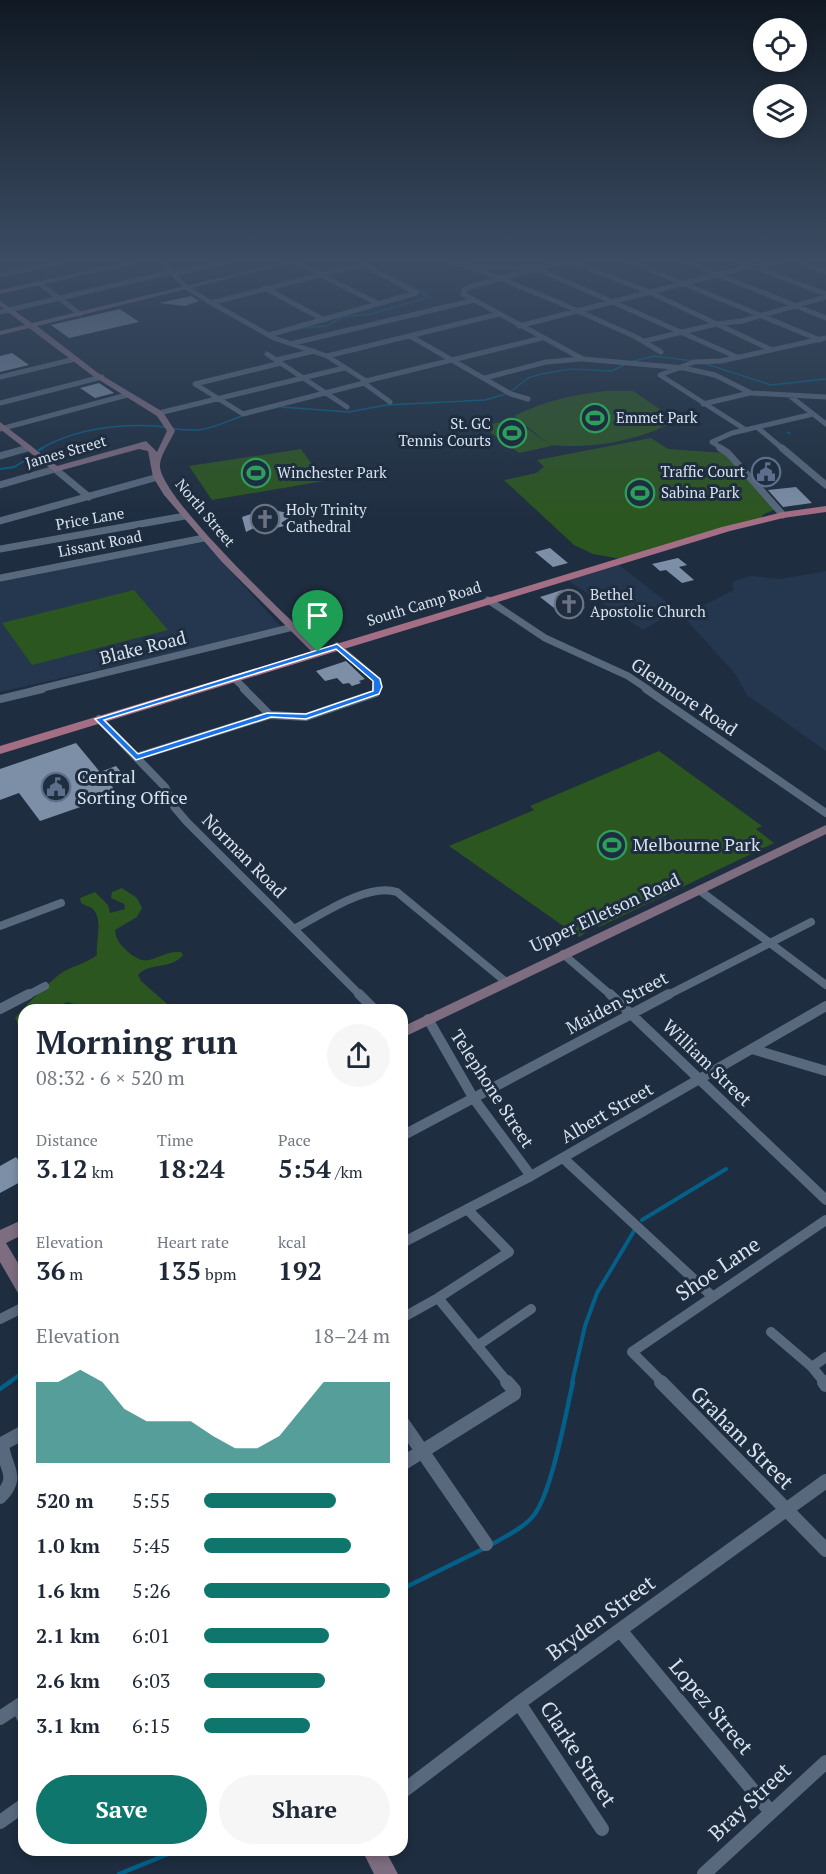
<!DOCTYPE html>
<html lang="en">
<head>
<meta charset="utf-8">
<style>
  body { margin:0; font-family:"PT Serif",serif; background:#f6f6f7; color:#1f2937; height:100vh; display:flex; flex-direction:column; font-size:22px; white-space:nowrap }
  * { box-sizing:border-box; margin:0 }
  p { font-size:20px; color:#747a83 }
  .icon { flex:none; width:33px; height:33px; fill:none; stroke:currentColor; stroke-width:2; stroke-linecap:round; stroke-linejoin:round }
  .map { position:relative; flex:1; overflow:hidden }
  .side { position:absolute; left:18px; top:1004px; width:390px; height:852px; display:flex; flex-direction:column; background:#fff; border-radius:18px; box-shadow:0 3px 9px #0003 }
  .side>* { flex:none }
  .fabs { position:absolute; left:753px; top:18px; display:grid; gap:12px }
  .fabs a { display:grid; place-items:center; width:54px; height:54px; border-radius:50%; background:#fff; box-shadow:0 3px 9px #0003; font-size:30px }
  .pin { position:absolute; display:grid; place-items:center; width:51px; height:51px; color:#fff; margin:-62px -26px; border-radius:50% 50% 50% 0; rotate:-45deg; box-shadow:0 0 6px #0007 }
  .pin .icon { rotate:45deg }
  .round { display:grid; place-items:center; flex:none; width:63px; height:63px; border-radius:32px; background:#f6f6f7 }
  .summary { display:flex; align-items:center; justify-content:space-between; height:102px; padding:0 18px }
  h1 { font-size:33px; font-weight:700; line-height:45px }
  .stats { display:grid; grid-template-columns:repeat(3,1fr); gap:9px; height:102px; padding:6px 18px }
  .stats div { display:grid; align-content:center }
  .stats b { font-size:26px; font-weight:700 }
  .stats small { font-size:16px; font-weight:400 }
  .stats p { font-size:16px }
  .chart { height:168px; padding:12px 18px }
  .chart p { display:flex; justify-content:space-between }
  .chart svg { width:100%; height:108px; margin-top:6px; fill:#0f766e; opacity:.7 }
  .cta { display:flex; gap:12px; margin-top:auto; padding:12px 18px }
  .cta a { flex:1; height:69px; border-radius:36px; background:#0f766e; color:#fff; font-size:24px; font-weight:700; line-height:69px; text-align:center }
  .cta a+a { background:#f6f6f7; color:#1f2937 }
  ul { padding:0 18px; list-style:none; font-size:20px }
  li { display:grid; grid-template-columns:96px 72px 1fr; align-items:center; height:45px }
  li i { height:15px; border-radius:8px; background:#0f766e }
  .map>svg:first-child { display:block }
  .built { fill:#24374e }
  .green { fill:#2c561f }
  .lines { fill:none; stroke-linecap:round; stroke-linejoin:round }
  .stream-far3 { stroke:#045f89; stroke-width:1.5 }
  .stream-far2 { stroke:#045f89; stroke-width:2 }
  .stream-far1 { stroke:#045f89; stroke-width:4 }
  .stream { stroke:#045f89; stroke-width:4.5 }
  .building { fill:#7d8fa6 }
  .street-far4 { stroke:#58697e; stroke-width:5 }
  .street-far3 { stroke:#58697e; stroke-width:7 }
  .street-far2 { stroke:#58697e; stroke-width:8 }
  .street-far1 { stroke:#58697e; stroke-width:10 }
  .street { stroke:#58697e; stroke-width:14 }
  .secondary { fill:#7e6c81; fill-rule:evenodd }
  .primary { fill:#a46e84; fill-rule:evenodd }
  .route { fill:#1a73e8; stroke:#fff; stroke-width:1.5; fill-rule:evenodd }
  .labels { text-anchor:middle; stroke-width:6; stroke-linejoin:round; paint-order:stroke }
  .far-poi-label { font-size:15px; fill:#d8e2ee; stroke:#1e2d3f; text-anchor:start }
  .far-street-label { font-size:15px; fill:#d8e2ee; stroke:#1e2d3f }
  .street-label { font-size:18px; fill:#d8e2ee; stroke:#1e2d3f }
  .poi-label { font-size:18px; fill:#d8e2ee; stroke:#1e2d3f; text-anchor:start }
  .near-street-label { font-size:21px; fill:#d8e2ee; stroke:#1e2d3f }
</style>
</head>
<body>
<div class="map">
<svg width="826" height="1874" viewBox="0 0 826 1874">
  <rect width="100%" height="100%" fill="#1e2d3f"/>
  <path class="built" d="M 204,542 L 282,628 L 0,692 L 0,580 Z
    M 619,565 L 677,610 L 643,630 L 567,580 Z
    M 826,571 L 826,751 L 747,695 L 736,675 L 683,616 L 734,590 L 732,586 L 734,581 L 751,576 L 780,579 Z"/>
  <path class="green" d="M 443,259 L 576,259 C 529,270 490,269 443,259 Z
    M 608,391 L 633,391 L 676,420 C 640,441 592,449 551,445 L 551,446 L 519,453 L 482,426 L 514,419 L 550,445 L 514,416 C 544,401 575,394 608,391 Z
    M 651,438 L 668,449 L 725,453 L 776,509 L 764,514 L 761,518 L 621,559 L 593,554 L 574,545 L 504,480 L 536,473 L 544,467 L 537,460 Z
    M 301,449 L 324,481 L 212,500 L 189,466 Z
    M 134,590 L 168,630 L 32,665 L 2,623 Z
    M 659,751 L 762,826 L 756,829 L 774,843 L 599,927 L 591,925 L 584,928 L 585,933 L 579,937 L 449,846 L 534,810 L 530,806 Z
    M 122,888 L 137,898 L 142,908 L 137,917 L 115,930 C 116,940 120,944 127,951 C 151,972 154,951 181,952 L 183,955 C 171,970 149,962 138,975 L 141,981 L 173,1009 L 78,1009 L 75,1004 L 67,1002 L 54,1009 L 24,1010 L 24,1027 L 19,1026 L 15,1018 C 23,1008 53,978 63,972 C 75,965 87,963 97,955 C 95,941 105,916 90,907 C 87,906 84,905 81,903 L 80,898 L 95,892 L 108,905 L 110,913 L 125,909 L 124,904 L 111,898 L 112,892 Z"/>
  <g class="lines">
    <path class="stream-far3" d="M 302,328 L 327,326 L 342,317 L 371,314 L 429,297 L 391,274
      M 630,362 L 654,356 L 693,361
      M 703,363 L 771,385 L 826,379
      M 281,407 L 349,412 L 386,405 L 485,400 L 509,393 L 528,378 L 541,374 L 571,369 L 612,371 L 624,365
      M 787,432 L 790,434
      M 40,449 C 75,429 116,424 156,426 C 169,427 183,431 197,430 C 214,429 229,420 245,415"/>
    <path class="stream-far2" d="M 39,450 L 43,448
      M 0,469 L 14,467 L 26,460"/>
    <path class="stream-far1" d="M 642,1220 L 726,1169
      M 8,1383 L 24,1372
      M 572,1383 L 585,1326 L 597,1293 L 634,1231"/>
    <path class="stream" d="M 0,1389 L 10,1382
      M 489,1546 C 504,1537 524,1528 534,1515 C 552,1492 566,1412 573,1382
      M 402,1589 L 483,1549
      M 119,1874 L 178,1850"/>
  </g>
  <path class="building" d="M 191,296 L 199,301 L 185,306 L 159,303 Z
    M 120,309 L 139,322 L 69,338 L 51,325 Z
    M 12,353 L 29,365 L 0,372 L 0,356 Z
    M 99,383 L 114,393 L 95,398 L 80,388 Z
    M 796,487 L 812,503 L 783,507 L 768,490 Z
    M 266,509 L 295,514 L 281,523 L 284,526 L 264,531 L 256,527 L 246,532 L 242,517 Z
    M 550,548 L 568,563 L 553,567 L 535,552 Z
    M 678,558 L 687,565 L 679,567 L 694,580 L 682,583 L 666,570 L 660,571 L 652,564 Z
    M 562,590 L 585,608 L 563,615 L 540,597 Z
    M 346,661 L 365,679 L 359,681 L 361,683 L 352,686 L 349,683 L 343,684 L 337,678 L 325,681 L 316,671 Z
    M 76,743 L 100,772 L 116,766 L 122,773 L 107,780 L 118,794 L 40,821 L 19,793 L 0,800 L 0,769 Z
    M 16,1157 L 24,1167 L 24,1180 L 0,1193 L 0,1166 Z"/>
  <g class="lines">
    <path class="street-far4" d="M 624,259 L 820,340
      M 679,259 L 826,318
      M 733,259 L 826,294
      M 159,260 L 186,287 L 208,301 L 274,338 L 327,356 L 366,381
      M 293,261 L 379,304
      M 570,261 L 649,292 L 772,350
      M 797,261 L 826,272
      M 467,265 L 560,303 L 636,337 L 661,352
      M 551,265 L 470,287 L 464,290 L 463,294 L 583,359 L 684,368 L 715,375 L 751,393 L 826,397
      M 754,267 L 790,259
      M 538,269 L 737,357
      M 174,274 L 238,259
      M 0,275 L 73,259
      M 39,283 L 80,314
      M 265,288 L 324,320
      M 211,303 L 363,264 L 416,293 L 269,335
      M 0,312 L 171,272
      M 519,326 L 751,266
      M 410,336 L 511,394 L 528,399
      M 645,341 L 716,324 L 742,321 L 826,297
      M 294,343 L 475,300
      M 267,354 L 347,407
      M 327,356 L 499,314
      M 276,360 L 314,351
      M 281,363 L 195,384 L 243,414 L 364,383
      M 0,377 L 75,359
      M 485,378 L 546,362 L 581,359
      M 366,381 L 542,338
      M 366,381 L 364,383 L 390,402
      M 790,396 L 826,424
      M 0,403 L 102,377
      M 703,404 L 750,393
      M 159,413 L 344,368
      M 758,428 L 783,449
      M 0,429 L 127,395
      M 746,430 L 660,375 L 694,362 L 721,361 L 826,338
      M 23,449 L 28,448
      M 723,449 L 712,442 L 732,433 L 813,414"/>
    <path class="street-far3" d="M 720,448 L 728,453 L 783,515
      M 782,448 L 826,485
      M 0,456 L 28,448
      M 0,485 L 55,469 L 89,497
      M 0,521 L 158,477
      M 0,549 L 185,516
      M 0,578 L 204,538
      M 488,600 L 545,638 L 628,676 L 649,690
      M 337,646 L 377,680 L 376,690
      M 234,678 L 246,690
      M 35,690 L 293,627"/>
    <path class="street-far2" d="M 646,689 L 826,813
      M 0,699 L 42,689
      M 270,715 L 306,717 L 376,693 L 376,689
      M 99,719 L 165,787 L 175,808 L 187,822 L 361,996
      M 136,757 L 270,715 L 244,689
      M 811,922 L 770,943 L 826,985
      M 0,926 L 61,903
      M 294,929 C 321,915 368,882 397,892 L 506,982
      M 563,954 L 612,996
      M 26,996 L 45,986
      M 666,996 L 770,943 L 699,890"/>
    <path class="street-far1" d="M 359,994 L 375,1010
      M 610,994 L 826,1200
      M 0,1009 L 29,994
      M 428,1019 L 474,1099 L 531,1176
      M 752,1049 L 826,1071
      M 402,1136 L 669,994
      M 563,1158 L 712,1296
      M 402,1243 L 531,1176 L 826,1006
      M 438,1298 L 508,1383
      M 402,1318 L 438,1298 L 509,1252 L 467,1209
      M 0,1319 L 24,1307
      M 771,1332 L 812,1367 L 825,1383
      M 477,1346 L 531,1309
      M 812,1367 L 826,1357
      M 663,1383 L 632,1352 L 826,1220"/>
    <path class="street" d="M 661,1382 L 826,1550
      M 824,1382 L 826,1385
      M 402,1422 L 486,1544
      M 402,1464 L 514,1394 L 514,1390 L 507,1382
      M 0,1497 C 21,1476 4,1468 2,1444 L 24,1432
      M 620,1630 L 770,1811
      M 519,1703 L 602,1829
      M 18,1706 L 24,1718
      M 0,1718 L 24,1702
      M 402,1792 L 519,1703 L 826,1481
      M 0,1822 L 24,1805
      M 704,1874 L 826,1762"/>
    <path class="secondary" d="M 139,259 L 174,259 L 171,261 L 147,261 L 0,294 L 0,290 Z
      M 298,259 L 308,259 L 37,326 L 98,373 L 163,412 L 175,431 C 171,440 161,454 160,464 C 156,495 295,624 322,650 L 322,654 L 314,654 L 222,562 L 164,495 L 153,477 L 148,451 L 139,449 L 55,472 L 0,429 L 0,422 L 57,466 L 146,441 L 157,452 L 167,431 L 157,416 L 93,376 L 29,328 L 0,335 L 0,331 L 25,325 L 0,306 L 0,301 L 32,323 Z
      M 438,259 L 509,266 L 580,259 C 557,272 459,275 438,259 Z
      M 826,825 L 826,834 L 402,1038 L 402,1027 Z
      M 24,1219 L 24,1234 L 6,1243 L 24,1273 L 24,1295 L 18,1293 L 0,1262 L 0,1230 Z
      M 362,1850 L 385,1850 L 398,1874 L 374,1874 Z"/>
    <path class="primary" d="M 826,506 L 826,512 L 783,518 L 730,531 L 0,754 L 0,746 L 722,527 L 783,512 Z"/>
  </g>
  <linearGradient id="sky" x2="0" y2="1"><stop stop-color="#101923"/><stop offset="0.5" stop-color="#3b4c63"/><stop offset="1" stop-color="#3b4c63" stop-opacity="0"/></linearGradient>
  <rect width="826" height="521" fill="url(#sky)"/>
  <path class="route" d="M 337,644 L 380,679 L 382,687 L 379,694 L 306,719 L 271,717 L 136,760 L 95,719 ZM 336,649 L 373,681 L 373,691 L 306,714 L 267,713 L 138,754 L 104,720 Z"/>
  <defs>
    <g id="stadium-ring" transform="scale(1.5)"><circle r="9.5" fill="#1e2d3f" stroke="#2e9e5b" stroke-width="1.5"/><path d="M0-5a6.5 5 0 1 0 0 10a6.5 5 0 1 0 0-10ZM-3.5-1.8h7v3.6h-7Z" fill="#2e9e5b"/></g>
    <g id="civic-ring" transform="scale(1.5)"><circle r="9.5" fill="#1e2d3f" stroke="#5c6f8a" stroke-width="1.5"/><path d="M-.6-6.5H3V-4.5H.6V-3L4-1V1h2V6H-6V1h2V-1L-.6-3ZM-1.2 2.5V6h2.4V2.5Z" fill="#5c6f8a"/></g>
    <g id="church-ring" transform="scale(1.5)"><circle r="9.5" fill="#1e2d3f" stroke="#6b7280" stroke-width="1.5"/><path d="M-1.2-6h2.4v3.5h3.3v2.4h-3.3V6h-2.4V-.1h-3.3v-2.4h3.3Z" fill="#6b7280"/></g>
  </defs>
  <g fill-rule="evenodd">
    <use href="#stadium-ring" x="595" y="418"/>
    <use href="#stadium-ring" x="512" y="433"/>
    <use href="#civic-ring" x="766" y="472"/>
    <use href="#stadium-ring" x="256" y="473"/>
    <use href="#stadium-ring" x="640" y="493"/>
    <use href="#church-ring" x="265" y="519"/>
    <use href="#church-ring" x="569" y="604"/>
    <use href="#civic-ring" x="56" y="787"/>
    <use href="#stadium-ring" x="612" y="845"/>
  </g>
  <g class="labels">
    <g class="far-poi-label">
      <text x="616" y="423">Emmet Park</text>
      <text x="491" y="429" text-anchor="end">St. GC<tspan x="491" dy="17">Tennis Courts</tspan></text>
      <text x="745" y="477" text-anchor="end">Traffic Court</text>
      <text x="277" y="478">Winchester Park</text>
      <text x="661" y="498">Sabina Park</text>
      <text x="286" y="515">Holy Trinity<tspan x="286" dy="17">Cathedral</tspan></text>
      <text x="590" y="600">Bethel<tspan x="590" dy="17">Apostolic Church</tspan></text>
    </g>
    <g class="far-street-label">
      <text transform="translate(66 452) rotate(-16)" y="5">James Street</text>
      <text transform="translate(205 513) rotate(50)" y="5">North Street</text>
      <text transform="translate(90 519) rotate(-10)" y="5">Price Lane</text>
      <text transform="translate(100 544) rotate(-11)" y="5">Lissant Road</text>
      <text transform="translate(424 604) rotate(-17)" y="5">South Camp Road</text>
    </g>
    <g class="street-label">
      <text transform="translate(143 648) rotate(-14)" y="6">Blake Road</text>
      <text transform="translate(684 697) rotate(34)" y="6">Glenmore Road</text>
      <text transform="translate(244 856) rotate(45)" y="6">Norman Road</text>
      <text transform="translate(605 913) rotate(-25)" y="6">Upper Elletson Road</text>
      <text transform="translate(617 1003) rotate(-28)" y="6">Maiden Street</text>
      <text transform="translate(707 1063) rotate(44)" y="6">William Street</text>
      <text transform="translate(492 1089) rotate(57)" y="6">Telephone Street</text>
      <text transform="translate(607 1113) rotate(-30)" y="6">Albert Street</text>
    </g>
    <g class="poi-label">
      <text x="77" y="783">Central<tspan x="77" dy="21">Sorting Office</tspan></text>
      <text x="633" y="851">Melbourne Park</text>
    </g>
    <g class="near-street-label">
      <text transform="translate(718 1269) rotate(-34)" y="7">Shoe Lane</text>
      <text transform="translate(742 1438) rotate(45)" y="7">Graham Street</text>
      <text transform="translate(601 1618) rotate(-36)" y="7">Bryden Street</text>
      <text transform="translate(711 1707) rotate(50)" y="7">Lopez Street</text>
      <text transform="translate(578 1754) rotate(57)" y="7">Clarke Street</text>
      <text transform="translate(750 1802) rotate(-43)" y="7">Bray Street</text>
    </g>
  </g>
</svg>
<div class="fabs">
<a><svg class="icon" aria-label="locate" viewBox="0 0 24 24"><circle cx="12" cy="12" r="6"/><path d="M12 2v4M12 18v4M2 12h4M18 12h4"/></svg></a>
<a><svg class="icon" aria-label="layers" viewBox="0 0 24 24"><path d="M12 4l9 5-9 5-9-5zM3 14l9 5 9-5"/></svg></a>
</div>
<div class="pin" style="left:318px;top:652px;background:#1e9e55"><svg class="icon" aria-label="arrive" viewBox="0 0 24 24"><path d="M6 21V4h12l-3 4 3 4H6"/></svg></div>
<section class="side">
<div class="summary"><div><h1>Morning run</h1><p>08:32 · 6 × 520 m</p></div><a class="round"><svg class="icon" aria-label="share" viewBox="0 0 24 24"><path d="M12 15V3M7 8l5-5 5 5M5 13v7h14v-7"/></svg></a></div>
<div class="stats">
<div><p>Distance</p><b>3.12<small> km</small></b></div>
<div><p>Time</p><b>18:24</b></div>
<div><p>Pace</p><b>5:54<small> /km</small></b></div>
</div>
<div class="stats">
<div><p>Elevation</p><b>36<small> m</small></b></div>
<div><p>Heart rate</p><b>135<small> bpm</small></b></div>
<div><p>kcal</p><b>192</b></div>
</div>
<div class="chart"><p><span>Elevation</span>18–24 m</p>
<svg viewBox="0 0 160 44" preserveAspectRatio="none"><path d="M0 44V11L10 11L20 6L30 11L40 22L50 27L60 27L70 27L80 33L90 38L100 38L110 33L120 22L130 11L140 11L150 11L160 11V44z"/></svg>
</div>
<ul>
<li><b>520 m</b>5:55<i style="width:71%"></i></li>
<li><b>1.0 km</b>5:45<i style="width:79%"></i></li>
<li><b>1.6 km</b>5:26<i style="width:100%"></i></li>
<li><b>2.1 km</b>6:01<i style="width:67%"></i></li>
<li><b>2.6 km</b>6:03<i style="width:65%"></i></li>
<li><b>3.1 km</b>6:15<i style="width:57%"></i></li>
</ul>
<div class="cta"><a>Save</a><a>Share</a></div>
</section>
</div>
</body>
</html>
